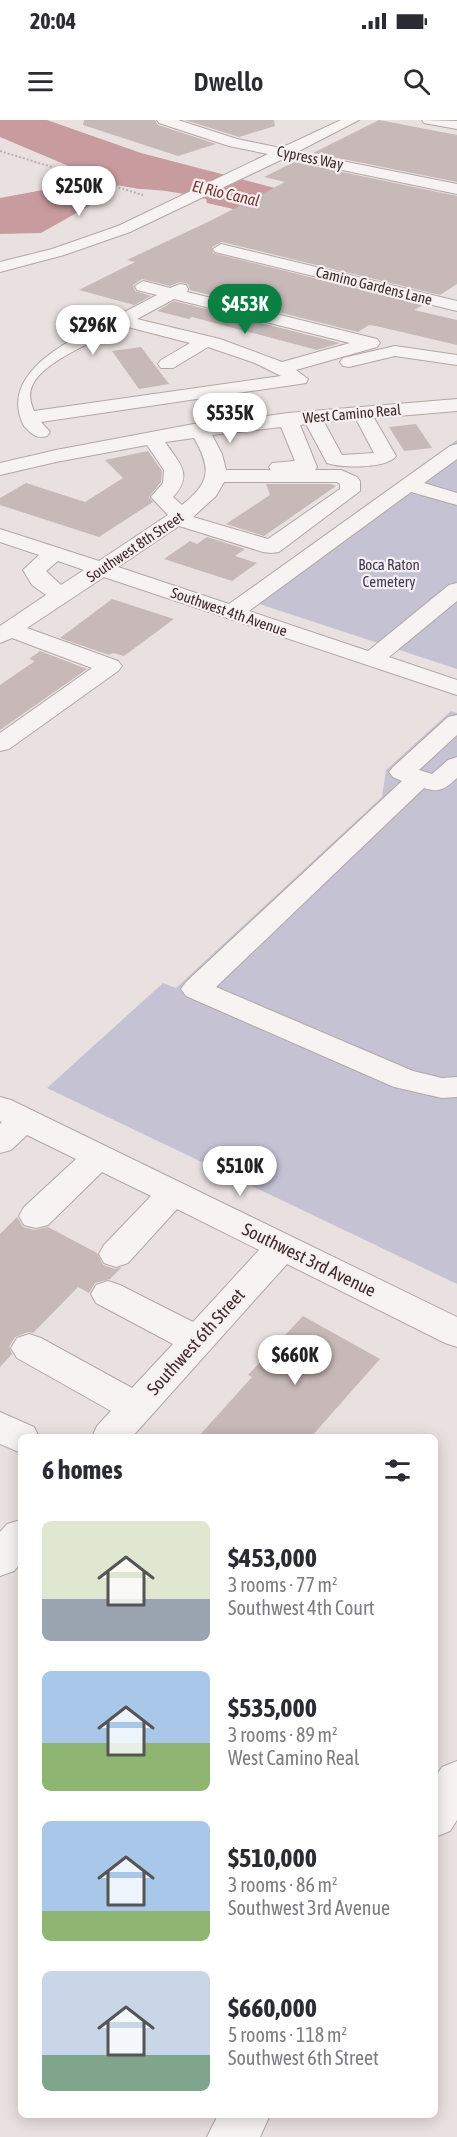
<!DOCTYPE html>
<html lang="en">
<head>
<meta charset="utf-8">
<style>
	:root { --surface:#fff; --page:#f7f7f7; --text:#2b2b33; --muted:#7c7c81; --accent:#0b8043 }
	body { margin:0; font-family:"Asap Condensed",sans-serif; background:var(--page); color:var(--text); height:100vh; display:flex; flex-direction:column; font-size:22px; white-space:nowrap }
	* { box-sizing:border-box; margin:0 }
	p { font-size:20px; color:var(--muted) }
	.icon { flex:none; width:33px; height:33px; fill:none; stroke:currentColor; stroke-width:2; stroke-linecap:round; stroke-linejoin:round }
	.map { position:relative; flex:1; overflow:hidden }
	.drawer { position:absolute; left:18px; top:1314px; width:420px; height:684px; display:flex; flex-direction:column; background:var(--surface); border-radius:9px; box-shadow:0 3px 15px #0003 }
	.drawer>* { flex:none }
	.price { position:absolute; translate:-50% -51px; padding:0 14px; border-radius:21px; background:#fff; color:#222; font-size:20px; line-height:39px; filter:drop-shadow(0 2px 3px #0008) }
	.price::after { content:''; position:absolute; left:50%; top:36px; width:18px; height:14px; margin-left:-9px; background:inherit; clip-path:polygon(0 0,100% 0,50% 100%) }
	.price.selected { background:var(--accent); color:#fff }
	ul { padding:0; list-style:none }
	li { display:flex; align-items:center; gap:18px; height:150px; padding:0 24px }
	li span { display:grid; place-items:center; flex:none; width:168px; height:120px; border-radius:9px; color:#555 }
	li>.icon { margin-inline-start:auto }
	span .icon { width:72px; height:72px; fill:#fffc; stroke-width:1 }
	li b { font-size:26px }
	h2 { display:flex; justify-content:space-between; align-items:center; height:72px; padding:0 24px; font-size:26px }
	.status { display:flex; justify-content:space-between; align-items:center; height:42px; padding:0 30px; background:var(--surface); direction:ltr }
	.status svg { height:16px; fill:currentColor }
	header { display:flex; justify-content:space-between; align-items:center; height:78px; padding:0 24px; background:var(--surface); font-size:27px; font-weight:600 }
	.map>svg:first-child { display:block }
	.green { fill:#c5c2d3 }
	.water { fill:#c89c9e }
	.building { fill:#c6b9b8 }
	.lines { fill:none; stroke-linecap:round; stroke-linejoin:round }
	.minor-casing { stroke:#b3a7a5; stroke-width:2 }
	.path { stroke:#b9afae; stroke-width:2; stroke-dasharray:2 2; stroke-linecap:butt }
	.minor { fill:#f7f3f3; fill-rule:evenodd }
	.labels { text-anchor:middle; stroke-width:4.5; stroke-linejoin:round; paint-order:stroke }
	.far-street-label { font-size:15px; fill:#402b29; stroke:#f6f0f0 }
	.far-park-label { font-size:15px; fill:#40375b; stroke:#f6f0f0 }
	.far-water-label { font-size:16px; font-style:italic; fill:#733534; stroke:#f6f0f0 }
	.street-label { font-size:18px; fill:#402b29; stroke:#f6f0f0 }
</style>
</head>
<body>
<div class="status"><b>20:04</b><svg viewBox="0 0 49 12"><path d="M0 12V9h3v3zM5 12V6h3v6zM10 12V3h3v9zM15 12V0h3v12zM26 1h20v11H26zM47 4h2v5h-2z"/></svg></div>
<header><svg class="icon" aria-label="menu" viewBox="0 0 24 24"><path d="M4 6h16M4 12h16M4 18h16"/></svg>Dwello<svg class="icon" aria-label="search" viewBox="0 0 24 24"><circle cx="10" cy="10" r="6"/><path d="M15 15l6 6"/></svg></header>
<div class="map">
<svg width="457" height="2017" viewBox="0 0 457 2017">
	<rect width="100%" height="100%" fill="#e9e1e0"/>
	<g class="green">
		<polygon points="457,320 457,549 238,477"/>
		<polygon points="451,591 457,593 457,1164 47,968 163,863 176,868 382,677 386,650"/>
	</g>
	<path class="water" d="M0,0H47L141,33L271,67L457,107V140L207,83L206,79C182,73 165,70 141,69C118,67 120,62 95,70L96,82L41,113L0,114V78L75,64L85,53L0,17Z"/>
	<g class="building">
		<polygon points="84,0 155,0 158,5 216,24 178,36 83,5"/>
		<polygon points="185,0 274,0 275,6 239,17"/>
		<polygon points="379,0 457,15 457,62 313,33"/>
		<polygon points="294,42 457,76 457,164 440,175 222,122 212,127 213,133 423,185 414,190 457,200 457,225 376,206 369,205 358,212 190,170 188,164 180,162 170,166 142,159 133,165 135,171 151,176 134,185 79,170 135,142 127,140 212,100 285,62 264,57"/>
		<polygon points="174,181 340,223 317,230 192,197 189,199 157,191"/>
		<polygon points="141,227 169,264 139,269 112,231"/>
		<polygon points="416,304 432,328 404,331 389,307"/>
		<polygon points="148,331 162,351 161,362 149,377 153,382 99,417 0,385 0,378 26,363 85,382 123,358 105,340"/>
		<polygon points="266,364 331,364 336,366 264,416 226,404 270,375"/>
		<polygon points="207,417 245,429 235,436 257,443 232,461 164,439 190,421 197,424"/>
		<polygon points="112,479 174,499 124,536 113,533 109,535 60,518"/>
		<polygon points="40,531 87,549 0,610 0,565 35,541 29,539"/>
		<polygon points="17,1097 23,1107 35,1110 48,1107 97,1133 103,1145 115,1149 122,1147 110,1159 95,1163 89,1173 78,1167 33,1213 28,1212 15,1217 9,1227 12,1234 0,1247 0,1114"/>
		<polygon points="303,1196 380,1239 311,1317 198,1317 252,1257 248,1255"/>
	</g>
	<g class="lines">
		<defs>
			<g id="minor">
				<polygon points="157,0 178,0 237,19 281,28 341,0 359,0 297,32 457,64 457,74 285,38 130,112 64,135 0,152 0,142 52,129 118,106 268,34 229,26 159,3"/>
				<polygon points="422,0 457,1 457,9 424,3"/>
				<polygon points="221,124 457,181 457,191 215,132 213,129"/>
				<path d="M143,161L170,168L180,164L186,165L188,169L187,172L377,219L380,223L377,227L296,250L308,259L306,263L41,302L50,312L47,316C35,319 32,314 24,306C0,260 55,228 88,211C111,199 134,187 157,175L137,170L135,166ZM174,179L350,223L282,242L220,219L137,199ZM124,206L190,223L161,240L158,244L161,248H173L208,227L255,243L281,256L34,291C30,282 28,273 33,264C45,240 100,219 124,206Z"/>
				<polygon points="395,226 457,235 457,245 395,236 349,247 343,246 340,242 343,238"/>
				<path d="M457,279V291L374,298L396,336C387,349 341,348 327,343L306,304L300,305L317,347L315,350H341L357,357L360,361V371L279,432L271,433L263,432L179,406L118,447L229,484L450,326L457,324V339L424,363L457,373V385L411,372L249,491L368,531L449,465L457,463V481L389,537L457,560V575L104,457L27,508L118,541L122,546L118,551L9,629L0,631V613L92,548L12,518L0,523V506L46,475L32,465L23,450L39,435L0,422V409L99,441L168,395L151,377L163,363L164,350L147,325L56,342L0,355V343L56,330L199,303L204,305L288,293ZM356,299L374,333L342,335L324,302ZM281,307L295,341L272,343L269,347L271,350H226L222,334L212,315ZM194,318C212,349 210,363 182,385L173,377C194,354 179,343 165,322ZM224,362H337L340,364V369L268,419L193,397L216,376ZM58,441L84,450L61,465L46,451Z"/>
				<path d="M457,595V615L419,650L432,654L448,640L457,637V658C445,669 440,673 424,668L216,867L413,951L442,958L457,957V977L442,978L394,967L186,876L181,869L186,862L402,661L393,657L389,652L393,647L448,597Z"/>
				<polygon points="0,977 11,980 457,1197 457,1227 445,1223 287,1144 132,1317 92,1317 97,1306 111,1291 17,1238 11,1228 17,1218 29,1214 41,1218 132,1268 173,1224 96,1183 91,1174 96,1165 108,1161 120,1165 193,1202 259,1130 177,1089 128,1143 116,1147 104,1143 99,1134 104,1125 151,1076 102,1052 48,1105 36,1108 24,1105 19,1096 24,1087 76,1039 27,1015 11,1030 0,1033 0,1004 2,1002 0,1001"/>
				<polygon points="0,1292 34,1307 39,1317 21,1317 21,1333 0,1324"/>
				<polygon points="21,1400 21,1443 14,1451 0,1456 0,1412 7,1404"/>
				<polygon points="457,1641 457,1700 450,1711 435,1717 435,1657 442,1647"/>
				<polygon points="218,1995 270,1995 260,2017 207,2017"/>
			</g>
		</defs>
		<use href="#minor" class="minor-casing"/>
		<polyline class="path" points="0,31 143,75"/>
		<use href="#minor" class="minor"/>
	</g>
	<g class="labels">
		<g class="far-street-label">
			<text transform="translate(310 38) rotate(12)" y="5">Cypress Way</text>
			<text transform="translate(374 166) rotate(14)" y="5">Camino Gardens Lane</text>
			<text transform="translate(352 294) rotate(-5)" y="5">West Camino Real</text>
			<text transform="translate(135 427) rotate(-34)" y="5">Southwest 8th Street</text>
			<text transform="translate(229 492) rotate(19)" y="5">Southwest 4th Avenue</text>
		</g>
		<g class="far-park-label">
			<text x="389" y="450">Boca Raton<tspan x="389" dy="17">Cemetery</tspan></text>
		</g>
		<g class="far-water-label">
			<text transform="translate(226 73) rotate(13)" y="6">El Rio Canal</text>
		</g>
		<g class="street-label">
			<text transform="translate(309 1140) rotate(26)" y="6">Southwest 3rd Avenue</text>
			<text transform="translate(196 1222) rotate(-48)" y="6">Southwest 6th Street</text>
		</g>
	</g>
</svg>
<b class="price" style="left:79px;top:97px">$250K</b>
<b class="price selected" style="left:245px;top:215px">$453K</b>
<b class="price" style="left:93px;top:236px">$296K</b>
<b class="price" style="left:230px;top:324px">$535K</b>
<b class="price" style="left:240px;top:1077px">$510K</b>
<b class="price" style="left:295px;top:1266px">$660K</b>
<section class="drawer">
<h2>6 homes<svg class="icon" aria-label="filters" viewBox="0 0 24 24"><path d="M4 7h16M4 17h16"/><circle cx="9" cy="7" r="2"/><circle cx="15" cy="17" r="2"/></svg></h2>
<ul>
<li><span style="background:linear-gradient(#dfe7d0 65%,#9aa5b1 0)"><svg class="icon" aria-label="home" viewBox="0 0 24 24"><path d="M3 11l9-7 9 7M6 9v11h12V9"/></svg></span><div><b>$453,000</b><p>3 rooms · 77 m²</p><p>Southwest 4th Court</p></div></li>
<li><span style="background:linear-gradient(#a9c7e8 60%,#8fb573 0)"><svg class="icon" aria-label="home" viewBox="0 0 24 24"><path d="M3 11l9-7 9 7M6 9v11h12V9"/></svg></span><div><b>$535,000</b><p>3 rooms · 89 m²</p><p>West Camino Real</p></div></li>
<li><span style="background:linear-gradient(#a9c7e8 75%,#8fb573 0)"><svg class="icon" aria-label="home" viewBox="0 0 24 24"><path d="M3 11l9-7 9 7M6 9v11h12V9"/></svg></span><div><b>$510,000</b><p>3 rooms · 86 m²</p><p>Southwest 3rd Avenue</p></div></li>
<li><span style="background:linear-gradient(#c9d6e8 70%,#7fa58c 0)"><svg class="icon" aria-label="home" viewBox="0 0 24 24"><path d="M3 11l9-7 9 7M6 9v11h12V9"/></svg></span><div><b>$660,000</b><p>5 rooms · 118 m²</p><p>Southwest 6th Street</p></div></li>
</ul>
</section>
</div>
</body>
</html>
